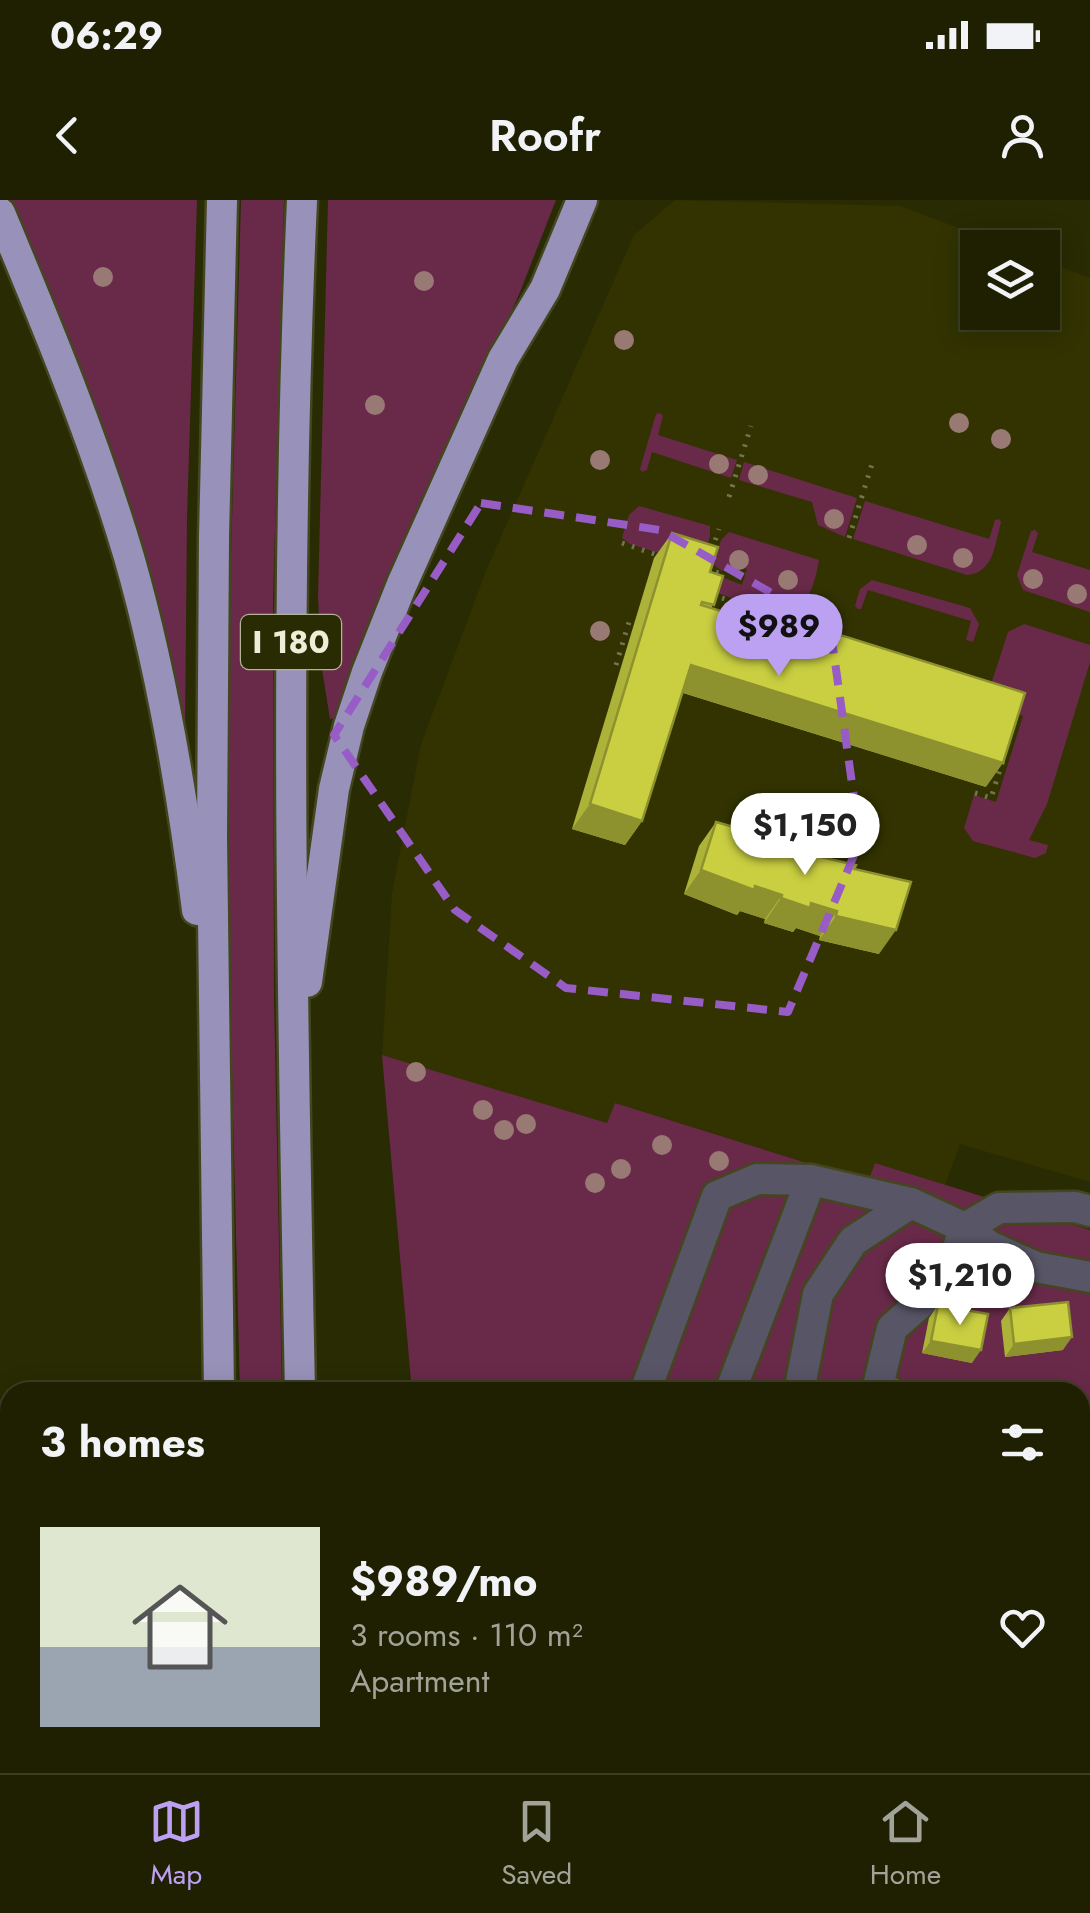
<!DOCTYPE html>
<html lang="en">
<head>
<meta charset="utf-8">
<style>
	:root { --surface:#1f2002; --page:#27280c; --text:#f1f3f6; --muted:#a1a399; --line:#3c3e24; --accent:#bca0f2 }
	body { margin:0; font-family:Jost,sans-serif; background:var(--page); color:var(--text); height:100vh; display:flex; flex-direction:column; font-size:38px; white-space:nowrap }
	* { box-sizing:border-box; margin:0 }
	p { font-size:32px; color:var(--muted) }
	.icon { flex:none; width:55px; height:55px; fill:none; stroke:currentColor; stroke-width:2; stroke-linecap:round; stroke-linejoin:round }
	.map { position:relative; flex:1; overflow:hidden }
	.panel { position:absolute; left:0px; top:1182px; width:1090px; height:392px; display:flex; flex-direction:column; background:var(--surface); border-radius:30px 30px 0 0; box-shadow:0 5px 25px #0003,0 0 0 2px var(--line) }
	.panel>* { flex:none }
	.buttons { position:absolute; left:960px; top:30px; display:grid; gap:20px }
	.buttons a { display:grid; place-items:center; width:100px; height:100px; border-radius:0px; background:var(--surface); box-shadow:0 5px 25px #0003,0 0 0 2px var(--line); font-size:50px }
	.price { position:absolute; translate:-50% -85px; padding:0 22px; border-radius:35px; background:#fff; color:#222; font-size:32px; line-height:65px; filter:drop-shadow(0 2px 5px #0008) }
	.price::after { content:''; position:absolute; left:50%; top:60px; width:30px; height:22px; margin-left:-15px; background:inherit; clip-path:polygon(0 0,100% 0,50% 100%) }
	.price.active { background:var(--accent); color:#111 }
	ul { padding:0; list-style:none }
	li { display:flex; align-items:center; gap:30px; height:250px; padding:0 40px }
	li span { display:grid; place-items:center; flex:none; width:280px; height:200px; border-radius:0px; color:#555 }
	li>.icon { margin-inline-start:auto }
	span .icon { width:120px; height:120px; fill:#fffc; stroke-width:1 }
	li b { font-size:42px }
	h2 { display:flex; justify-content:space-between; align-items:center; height:120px; padding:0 40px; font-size:42px }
	.status { display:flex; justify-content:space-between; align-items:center; height:70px; padding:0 50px; background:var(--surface); direction:ltr }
	.status svg { height:28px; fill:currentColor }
	header { display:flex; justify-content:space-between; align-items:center; height:130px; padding:0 40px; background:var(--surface); font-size:45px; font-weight:600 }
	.tab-bar { display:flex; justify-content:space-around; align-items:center; height:140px; border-top:2px solid var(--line); background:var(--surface); font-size:28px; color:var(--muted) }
	.tab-bar a { display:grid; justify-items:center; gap:5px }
	.tab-bar .active { color:var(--accent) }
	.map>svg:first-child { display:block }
	.built { fill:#323300 }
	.green { fill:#692a49 }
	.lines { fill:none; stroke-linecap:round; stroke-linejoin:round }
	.minor-casing { stroke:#444620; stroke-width:35 }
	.highway-casing { stroke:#444620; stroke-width:35 }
	.path { stroke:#727452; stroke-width:5; stroke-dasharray:2.5 8; stroke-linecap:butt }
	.minor { stroke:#585566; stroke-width:30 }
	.highway { stroke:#9892ba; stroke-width:30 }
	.tree { fill:#997974 }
	.wall { fill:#adb238 }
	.shaded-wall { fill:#8d912e }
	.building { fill:#c9cf41; stroke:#8d912e; stroke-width:2.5 }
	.marked { fill:none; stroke:#975cc5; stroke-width:8; stroke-dasharray:20 12; stroke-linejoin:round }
	.labels { text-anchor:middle; stroke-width:10; stroke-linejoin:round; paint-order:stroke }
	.shield { fill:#292b02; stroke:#b2b498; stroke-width:2.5 }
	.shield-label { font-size:32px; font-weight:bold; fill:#eceed8 }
</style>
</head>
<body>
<div class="status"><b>06:29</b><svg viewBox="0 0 49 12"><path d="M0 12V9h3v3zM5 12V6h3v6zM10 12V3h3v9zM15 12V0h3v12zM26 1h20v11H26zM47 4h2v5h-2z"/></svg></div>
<header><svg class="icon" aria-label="back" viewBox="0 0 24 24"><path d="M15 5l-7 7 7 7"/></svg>Roofr<svg class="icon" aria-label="person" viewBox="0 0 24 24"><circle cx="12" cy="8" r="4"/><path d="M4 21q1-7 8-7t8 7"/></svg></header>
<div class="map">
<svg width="1090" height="1573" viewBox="0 0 1090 1573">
	<rect width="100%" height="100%" fill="#292b02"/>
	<polygon class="built" points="675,0 900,6 1010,47 978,48 978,112 1042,112 1043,60 1090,78 1090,982 960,944 945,985 875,963 869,982 615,903 607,923 382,855 392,693 421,544 486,371 634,35"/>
	<g class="green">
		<polygon points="11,0 197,0 187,317 185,531 179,524 86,193"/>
		<polygon points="241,0 284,0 273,402 274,799 282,1192 240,1192 228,715 230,391"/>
		<polygon points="328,0 556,0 520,92 359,457 338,517 330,519 321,463 318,396"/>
		<polygon points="660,213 663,216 658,235 737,260 731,278 652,252 647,270 642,272 640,269 656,214"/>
		<polygon points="744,262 857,298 845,337 818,325 812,302 739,280"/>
		<path d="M865,301L989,339L995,320L999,319L1001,322C995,343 994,373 967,375L853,339Z"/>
		<polygon points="639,306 710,326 710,336 701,366 630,344 622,338 629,315"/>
		<polygon points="1035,330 1038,333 1032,352 1090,370 1090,412 1023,390 1017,375 1031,331"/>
		<path d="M729,332L819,360C806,442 763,407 706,389L722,377L742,385L747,369L729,364L722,371L714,365L721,340Z"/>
		<polygon points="872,380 970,408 979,424 973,442 966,440 971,421 868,390 861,409 858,409 855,406 860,389"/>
		<polygon points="1024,424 1090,445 1090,462 1047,604 1029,640 1048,645 1046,653 1035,658 973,641 964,628 974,595 996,602 1023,516 985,503 1008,432"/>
		<polygon points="382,855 607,923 615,903 868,982 875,963 1090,1030 1090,1573 503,1573 499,1565 1080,1565 1080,1192 412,1192"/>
	</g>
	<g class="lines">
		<defs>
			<g id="minor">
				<polyline points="645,1192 717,996 757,979 811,980 911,1003 965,1028 991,1047 1036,1067 1090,1077"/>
				<polyline points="730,1192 811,980"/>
				<polyline points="799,1192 818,1094 853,1041 911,1003"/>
				<polyline points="890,1192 878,1186 892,1128 946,1081 965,1028 999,1008 1075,1007 1090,1011"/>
				<polyline points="1080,1247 1090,1247"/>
				<polyline points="1080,1355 1090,1358"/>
				<polyline points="1080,1448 1090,1449"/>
				<polyline points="937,1565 939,1573"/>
				<polyline points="738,1573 776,1565"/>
			</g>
			<g id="highway">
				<path d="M0,13C47,126 94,239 129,357C162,472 182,591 197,710"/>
				<polyline points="307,782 334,589 349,526 367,472 402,384 503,159 545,89 582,0"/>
				<polyline points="219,1192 212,638 214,337 222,0"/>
				<path d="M300,1192C292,795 284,398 302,0"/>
				<polyline points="228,1565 228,1573"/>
				<polyline points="307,1565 308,1573"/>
				<polyline points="383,1565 386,1573"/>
				<polyline points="161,1573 164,1565"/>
			</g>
		</defs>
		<use href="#minor" class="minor-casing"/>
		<use href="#highway" class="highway-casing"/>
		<g class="path">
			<polyline points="729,297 751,226"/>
			<polyline points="849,338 872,264"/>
			<polyline points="622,343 660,356"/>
			<polyline points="712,350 719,329"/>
			<polyline points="706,369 725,375"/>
			<polyline points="712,395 786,418"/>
			<polyline points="821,413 837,417"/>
			<polyline points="616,465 629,422"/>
			<polyline points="975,593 991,598 1003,560"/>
		</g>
		<use href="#minor" class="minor"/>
		<use href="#highway" class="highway"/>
	</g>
	<g class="tree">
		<circle cx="103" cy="77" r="10"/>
		<circle cx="424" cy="81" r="10"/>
		<circle cx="624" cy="140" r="10"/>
		<circle cx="375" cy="205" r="10"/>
		<circle cx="959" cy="223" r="10"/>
		<circle cx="1001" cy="239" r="10"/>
		<circle cx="600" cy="260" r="10"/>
		<circle cx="719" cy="264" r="10"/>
		<circle cx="758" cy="275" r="10"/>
		<circle cx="834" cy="319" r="10"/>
		<circle cx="917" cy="345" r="10"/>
		<circle cx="963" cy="358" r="10"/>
		<circle cx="739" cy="360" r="10"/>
		<circle cx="1033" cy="379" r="10"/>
		<circle cx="788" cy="380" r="10"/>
		<circle cx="1077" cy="394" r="10"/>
		<circle cx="600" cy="431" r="10"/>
		<circle cx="416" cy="872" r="10"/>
		<circle cx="483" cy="910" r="10"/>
		<circle cx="526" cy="924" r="10"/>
		<circle cx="504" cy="930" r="10"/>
		<circle cx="662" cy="945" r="10"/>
		<circle cx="719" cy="961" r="10"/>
		<circle cx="621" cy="969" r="10"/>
		<circle cx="595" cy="983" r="10"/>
	</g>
	<g class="wall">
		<polygon points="672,333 710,372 712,408 747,419 754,408 986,587 683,493 642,621 625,645 572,629 654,358"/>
		<polygon points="716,622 743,635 768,643 771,639 799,652 854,669 879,754 819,740 820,736 796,728 793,732 764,723 765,719 740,711 737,715 684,694 699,646"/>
		<polygon points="938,1105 972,1163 922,1153 929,1118"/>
		<polygon points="1010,1108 1063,1150 1005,1157 1001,1121"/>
	</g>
	<g class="shaded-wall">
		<polygon points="691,465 1003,563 986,587 674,490"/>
		<polygon points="590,604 642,621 625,645 572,629"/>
		<polygon points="701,670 755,686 782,695 765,719 740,711 737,715 684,694"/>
		<polygon points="781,698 811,703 837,711 820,736 796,728 793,732 764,723"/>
		<polygon points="836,716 896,730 879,754 819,740"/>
		<polygon points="1072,1137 1063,1150 1005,1157 1014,1144"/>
		<polygon points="931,1141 981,1150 972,1163 922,1153"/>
	</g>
	<g class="building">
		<polygon points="672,333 718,347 710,372 723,376 714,405 702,402 701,405 750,420 754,408 1025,493 1003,563 691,465 642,621 590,604"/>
		<polygon points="716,622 744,630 743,635 769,643 771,639 800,648 799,652 856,665 854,669 911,682 896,730 836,716 837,711 811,703 810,708 781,698 782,695 755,686 754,690 701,670"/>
		<polygon points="1068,1102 1072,1137 1014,1144 1010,1108"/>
		<polygon points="938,1105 988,1114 981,1150 931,1141"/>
	</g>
	<path class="marked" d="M481,303L660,330L830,426L860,641L788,812L566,788L455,710L334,535Z"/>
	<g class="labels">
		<rect class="shield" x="241" y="415" width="100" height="54" rx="8"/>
		<g class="shield-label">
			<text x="291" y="453">I 180</text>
		</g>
	</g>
</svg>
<div class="buttons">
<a><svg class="icon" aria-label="layers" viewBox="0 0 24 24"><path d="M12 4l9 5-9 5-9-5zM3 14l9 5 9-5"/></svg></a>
</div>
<b class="price active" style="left:779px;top:479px">$989</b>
<b class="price" style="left:805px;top:678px">$1,150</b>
<b class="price" style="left:960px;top:1128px">$1,210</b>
<section class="panel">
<h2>3 homes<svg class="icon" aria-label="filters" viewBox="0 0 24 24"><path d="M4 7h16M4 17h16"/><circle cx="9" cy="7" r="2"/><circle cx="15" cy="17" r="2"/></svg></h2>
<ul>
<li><span style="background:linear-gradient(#dfe7d0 60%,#9aa5b1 0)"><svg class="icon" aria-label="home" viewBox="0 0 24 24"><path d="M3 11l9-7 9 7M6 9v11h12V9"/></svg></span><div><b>$989/mo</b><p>3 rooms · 110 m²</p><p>Apartment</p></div><svg class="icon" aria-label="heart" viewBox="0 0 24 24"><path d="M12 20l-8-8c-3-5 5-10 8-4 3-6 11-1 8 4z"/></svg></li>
</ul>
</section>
</div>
<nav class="tab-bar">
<a class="active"><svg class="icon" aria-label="map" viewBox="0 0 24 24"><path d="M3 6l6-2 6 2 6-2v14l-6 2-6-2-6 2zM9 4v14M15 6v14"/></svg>Map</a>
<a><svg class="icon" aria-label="saved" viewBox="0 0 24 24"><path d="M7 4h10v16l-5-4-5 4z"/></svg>Saved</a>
<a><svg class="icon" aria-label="home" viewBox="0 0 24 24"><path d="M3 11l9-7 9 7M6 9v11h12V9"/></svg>Home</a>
</nav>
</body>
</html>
